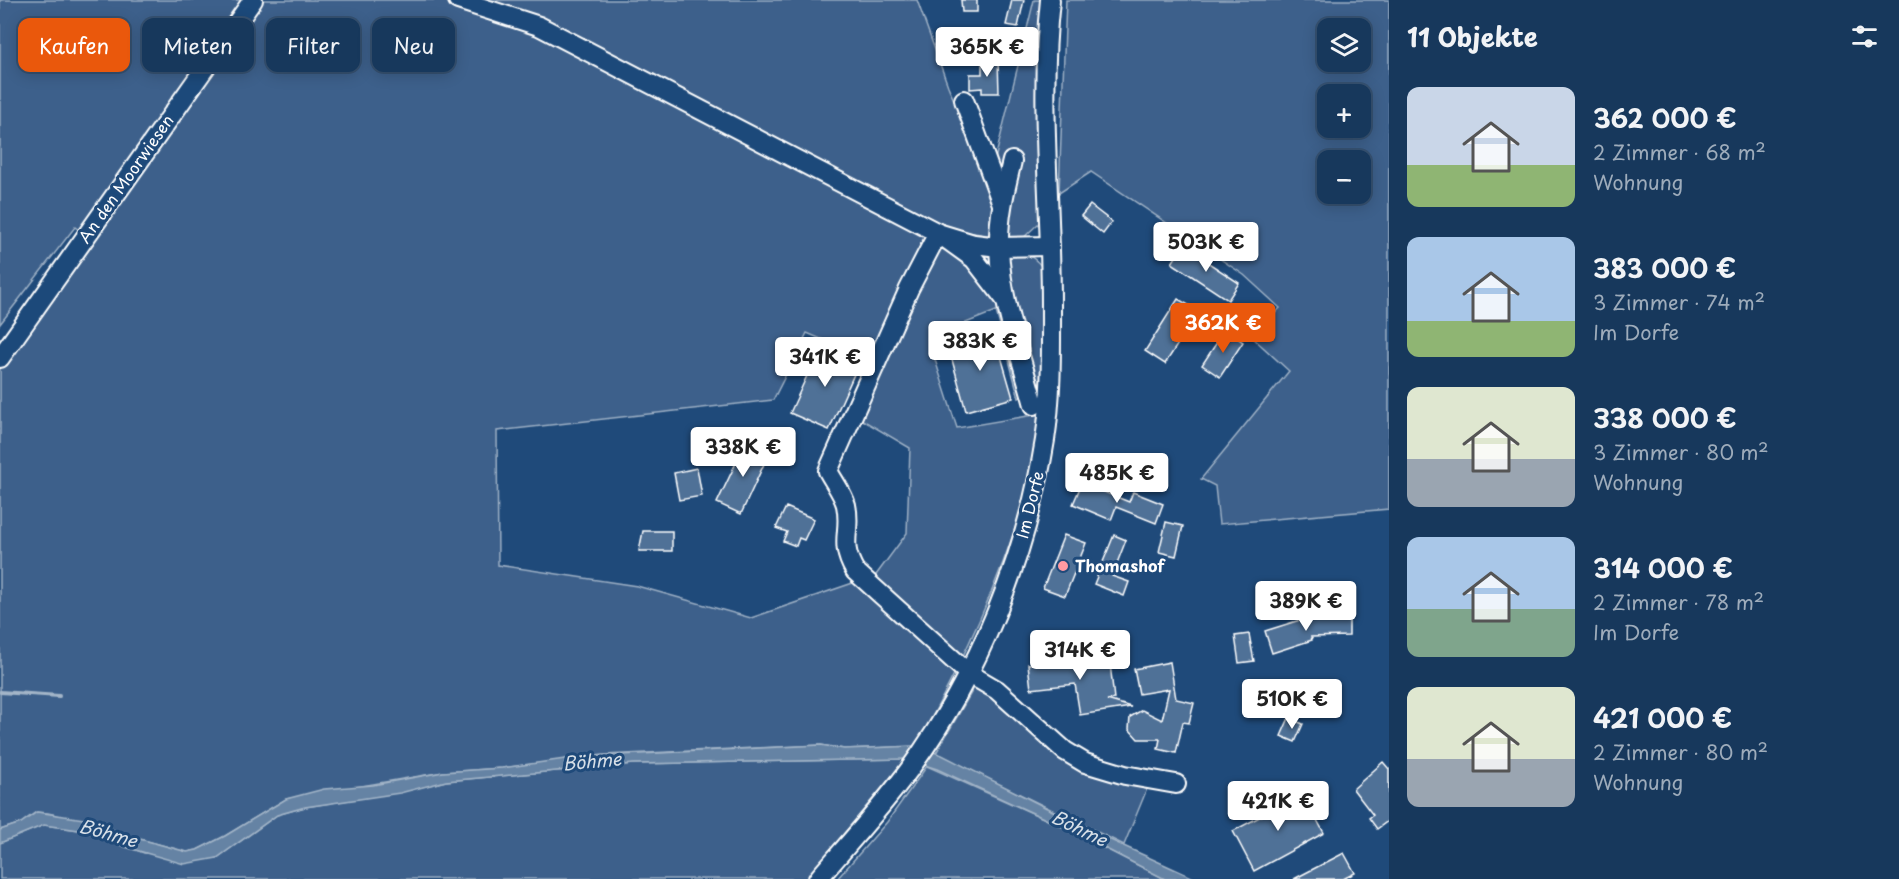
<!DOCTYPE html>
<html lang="de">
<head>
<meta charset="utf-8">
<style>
	:root { --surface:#17385c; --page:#203f62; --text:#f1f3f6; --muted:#9eacbb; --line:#365272; --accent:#ea580c }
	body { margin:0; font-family:"Playpen Sans",sans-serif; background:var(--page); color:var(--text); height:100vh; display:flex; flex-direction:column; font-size:22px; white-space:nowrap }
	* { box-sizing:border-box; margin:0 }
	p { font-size:20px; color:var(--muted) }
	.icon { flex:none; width:33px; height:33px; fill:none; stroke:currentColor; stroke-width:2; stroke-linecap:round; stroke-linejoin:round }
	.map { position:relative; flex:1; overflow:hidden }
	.drawer { display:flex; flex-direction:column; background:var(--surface); width:510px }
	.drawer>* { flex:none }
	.hud { position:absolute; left:18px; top:18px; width:570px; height:54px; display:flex; gap:12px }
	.buttons { position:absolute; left:1317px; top:18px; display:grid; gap:12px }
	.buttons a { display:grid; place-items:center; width:54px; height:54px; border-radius:12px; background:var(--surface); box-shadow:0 3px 15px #0003,0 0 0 2px var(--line); font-size:30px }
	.price { position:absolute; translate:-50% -51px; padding:0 14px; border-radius:6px; background:#fff; color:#222; font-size:20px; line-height:39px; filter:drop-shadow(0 2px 3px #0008) }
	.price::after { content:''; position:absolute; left:50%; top:36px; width:18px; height:14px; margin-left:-9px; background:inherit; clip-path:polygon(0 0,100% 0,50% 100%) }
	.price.current { background:var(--accent); color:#fff }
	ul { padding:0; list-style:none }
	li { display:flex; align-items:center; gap:18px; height:150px; padding:0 18px }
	li span { display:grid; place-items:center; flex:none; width:168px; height:120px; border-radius:12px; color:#555 }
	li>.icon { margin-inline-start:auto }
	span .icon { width:72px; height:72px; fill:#fffc; stroke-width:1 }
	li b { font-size:26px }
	h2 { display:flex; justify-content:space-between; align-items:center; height:72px; padding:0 18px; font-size:26px }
	.pill { padding:0 21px; border-radius:12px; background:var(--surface); box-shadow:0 3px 15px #0003,0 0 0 2px var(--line); font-size:21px; line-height:54px }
	.pill.current { background:var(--accent); color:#fff }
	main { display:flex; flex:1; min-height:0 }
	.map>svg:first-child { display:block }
	.green { fill:#3c618b; stroke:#9eb0c5; stroke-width:1.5; fill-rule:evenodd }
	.water { fill:#6583a4; stroke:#a3b5c8; stroke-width:1.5 }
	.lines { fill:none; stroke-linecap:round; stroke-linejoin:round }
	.stream { stroke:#a3b5c8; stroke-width:4 }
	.building { fill:#507197; stroke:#fff; stroke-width:1.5 }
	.minor-casing { stroke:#fff; stroke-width:22 }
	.minor { stroke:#1f4a7a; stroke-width:18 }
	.poi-dot { fill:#ff9aa2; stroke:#1f4a7a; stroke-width:2 }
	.labels { text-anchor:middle; stroke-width:6; stroke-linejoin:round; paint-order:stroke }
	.street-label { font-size:16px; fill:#fff; stroke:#1f4a7a }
	.poi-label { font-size:16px; font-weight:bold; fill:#fff; stroke:#1f4a7a; text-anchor:start }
	.water-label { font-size:18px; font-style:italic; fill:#d8e0e8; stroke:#1f4a7a }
</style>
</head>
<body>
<main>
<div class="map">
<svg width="1389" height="879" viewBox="0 0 1389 879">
	<rect width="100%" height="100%" fill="#1f4a7a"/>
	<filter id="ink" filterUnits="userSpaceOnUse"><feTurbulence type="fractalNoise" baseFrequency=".0167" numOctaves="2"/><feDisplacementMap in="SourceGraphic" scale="12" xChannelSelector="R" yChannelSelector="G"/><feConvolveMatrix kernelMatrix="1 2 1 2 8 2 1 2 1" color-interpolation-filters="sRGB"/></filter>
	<g filter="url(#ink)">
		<g class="green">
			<path d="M0,0H917L948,86L989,184L1034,0H1042L1039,223L1021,240L967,232L940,225L932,235L866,358L807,333L773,400L497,431L498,565L637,586L751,618L876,575L907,533L910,448L859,418L938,243C953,247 969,254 985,256C1011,259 1022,242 1042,267L1044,384L1019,398L996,311L928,338L957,428L1040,414C1035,443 1032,475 1023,504C997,589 960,668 916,746L844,749L821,745L603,755L502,768L443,772L286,799L225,836L197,850L187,852L129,836L84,819H74L48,813L36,812L21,823L0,830V367L90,239L75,227L0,324Z"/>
			<path d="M1066,0H1389V509L1219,524L1215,486L1201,479L1289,371L1252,337L1280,308L1244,275L1091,172L1059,193ZM1328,28H1360V62H1328ZM1328,94H1360V128H1328ZM1328,160H1360V194H1328Z"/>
			<polygon points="975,686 1009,708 1045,742 1149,784 1124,845 936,753"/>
			<polygon points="906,759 806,879 0,879 0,843 44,825 86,831 144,853 217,858 277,815 305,807 400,792 446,781 634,764"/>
			<polygon points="927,766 1061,826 1165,879 837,879 887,822"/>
		</g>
		<polygon class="water" points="821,745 844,749 916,746 942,755 1104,837 1196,879 1165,879 1061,826 937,769 906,759 634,764 446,781 400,793 305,807 277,815 217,858 184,864 125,847 86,831 44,825 0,843 0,830 21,823 37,812 84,819 129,836 187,852 197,850 225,836 286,799 324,789 373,785 443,772 502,768 579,757"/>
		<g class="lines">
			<polyline class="stream" points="0,692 59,696"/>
		</g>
		<g class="building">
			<polygon points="961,0 977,0 977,12 962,12"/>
			<polygon points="1012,0 1024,0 1018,27 1006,25"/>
			<polygon points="982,60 998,60 999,93 982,93 982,88 970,89 970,74 982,74"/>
			<polygon points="1090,205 1112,222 1103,234 1081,216"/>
			<polygon points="1183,246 1239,283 1228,300 1172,263"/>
			<polygon points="1178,299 1199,311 1165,364 1145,351"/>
			<polygon points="1225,330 1243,342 1220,377 1202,365"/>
			<polygon points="994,332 1013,398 966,411 948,345"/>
			<polygon points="821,345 859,363 829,430 790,413"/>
			<polygon points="746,442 769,453 741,514 717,503"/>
			<polygon points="697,468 702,496 679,500 674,473"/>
			<polygon points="1082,483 1129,502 1133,492 1163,504 1156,523 1116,507 1111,520 1073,504"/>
			<polygon points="786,507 814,519 804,540 799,538 796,546 783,541 787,532 776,528"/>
			<polygon points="1166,522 1183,526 1176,556 1159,552"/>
			<polygon points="643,531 672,531 672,551 639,551"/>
			<polygon points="1064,535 1086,543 1065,596 1043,588"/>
			<polygon points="1114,535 1126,540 1112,576 1129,582 1124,596 1094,584"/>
			<polygon points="1349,618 1349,636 1311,637 1312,640 1272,653 1265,631 1303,619"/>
			<polygon points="1249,634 1254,661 1239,663 1235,636"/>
			<polygon points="1109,654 1114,699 1107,700 1131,707 1080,715 1075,684 1031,689 1028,664"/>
			<polygon points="1170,662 1176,699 1194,703 1189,723 1183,722 1176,753 1158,749 1160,739 1138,739 1129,729 1130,717 1142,710 1162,720 1169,689 1139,694 1134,669"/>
			<polygon points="1289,718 1303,724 1295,742 1281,736"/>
			<polygon points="1383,762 1389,769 1389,820 1377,829 1369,818 1373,815 1353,789"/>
			<polygon points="1303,794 1324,833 1254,871 1233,831"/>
			<polygon points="1344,853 1355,873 1343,879 1294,879"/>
		</g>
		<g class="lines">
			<defs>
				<g id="minor">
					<polyline points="458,0 539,26 938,233 974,244 999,247 1050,246"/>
					<polyline points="964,100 1002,204"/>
					<path d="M1012,161C1005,190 998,218 999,248C1001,301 1020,353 1034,405"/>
					<path d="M1005,299L974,259L938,233L909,289L828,471C834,482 843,494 846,505C852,532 838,542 855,571L968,673L997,690L1065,751L1085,763L1125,775L1176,784"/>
					<polyline points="0,358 253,0"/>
					<path d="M818,879C849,843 881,808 909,770C979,674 1026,558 1045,440C1052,395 1051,348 1051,303C1051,203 1039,100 1050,0"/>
				</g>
			</defs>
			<use href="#minor" class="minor-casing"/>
			<use href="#minor" class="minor"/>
		</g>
	</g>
	<circle class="poi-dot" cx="1063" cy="566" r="6"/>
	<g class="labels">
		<g class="street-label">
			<text transform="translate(126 179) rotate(-55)" y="6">An den Moorwiesen</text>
			<text transform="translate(1030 505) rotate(-76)" y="6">Im Dorfe</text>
		</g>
		<g class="poi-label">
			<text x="1075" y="572">Thomashof</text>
		</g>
		<g class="water-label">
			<text transform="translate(592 762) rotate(-5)" y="6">Böhme</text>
			<text transform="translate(1079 829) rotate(26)" y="6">Böhme</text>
			<text transform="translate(108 834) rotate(16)" y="6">Böhme</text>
		</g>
	</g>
</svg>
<div class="buttons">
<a><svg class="icon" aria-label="layers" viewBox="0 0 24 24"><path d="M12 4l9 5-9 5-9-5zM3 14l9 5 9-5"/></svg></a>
<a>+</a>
<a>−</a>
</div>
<b class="price" style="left:987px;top:78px">365K €</b>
<b class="price" style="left:1206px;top:273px">503K €</b>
<b class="price current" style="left:1223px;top:354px">362K €</b>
<b class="price" style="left:980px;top:372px">383K €</b>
<b class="price" style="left:825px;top:388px">341K €</b>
<b class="price" style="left:743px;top:478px">338K €</b>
<b class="price" style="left:1117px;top:504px">485K €</b>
<b class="price" style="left:1306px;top:632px">389K €</b>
<b class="price" style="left:1080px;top:681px">314K €</b>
<b class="price" style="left:1292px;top:730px">510K €</b>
<b class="price" style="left:1278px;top:832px">421K €</b>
<div class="hud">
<a class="pill current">Kaufen</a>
<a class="pill">Mieten</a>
<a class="pill">Filter</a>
<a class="pill">Neu</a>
</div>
</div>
<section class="drawer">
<h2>11 Objekte<svg class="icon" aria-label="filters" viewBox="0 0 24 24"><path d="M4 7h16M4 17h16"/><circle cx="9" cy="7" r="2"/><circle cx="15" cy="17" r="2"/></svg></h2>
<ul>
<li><span style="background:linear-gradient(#c9d6e8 65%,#8fb573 0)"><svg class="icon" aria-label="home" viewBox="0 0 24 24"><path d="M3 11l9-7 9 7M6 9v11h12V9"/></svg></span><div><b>362 000 €</b><p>2 Zimmer · 68 m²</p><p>Wohnung</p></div></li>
<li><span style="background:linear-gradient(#a9c7e8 70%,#8fb573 0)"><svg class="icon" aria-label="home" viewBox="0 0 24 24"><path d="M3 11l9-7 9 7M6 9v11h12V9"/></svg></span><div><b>383 000 €</b><p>3 Zimmer · 74 m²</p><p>Im Dorfe</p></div></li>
<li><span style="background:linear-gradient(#dfe7d0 60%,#9aa5b1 0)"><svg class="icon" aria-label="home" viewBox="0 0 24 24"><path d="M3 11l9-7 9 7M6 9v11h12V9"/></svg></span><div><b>338 000 €</b><p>3 Zimmer · 80 m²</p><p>Wohnung</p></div></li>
<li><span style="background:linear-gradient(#a9c7e8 60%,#7fa58c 0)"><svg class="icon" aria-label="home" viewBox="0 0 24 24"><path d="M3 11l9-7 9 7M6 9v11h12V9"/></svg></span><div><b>314 000 €</b><p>2 Zimmer · 78 m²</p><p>Im Dorfe</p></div></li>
<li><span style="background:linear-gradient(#dfe7d0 60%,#9aa5b1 0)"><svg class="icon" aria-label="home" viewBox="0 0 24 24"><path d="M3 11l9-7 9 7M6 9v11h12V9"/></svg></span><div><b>421 000 €</b><p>2 Zimmer · 80 m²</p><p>Wohnung</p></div></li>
</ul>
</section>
</main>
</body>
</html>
